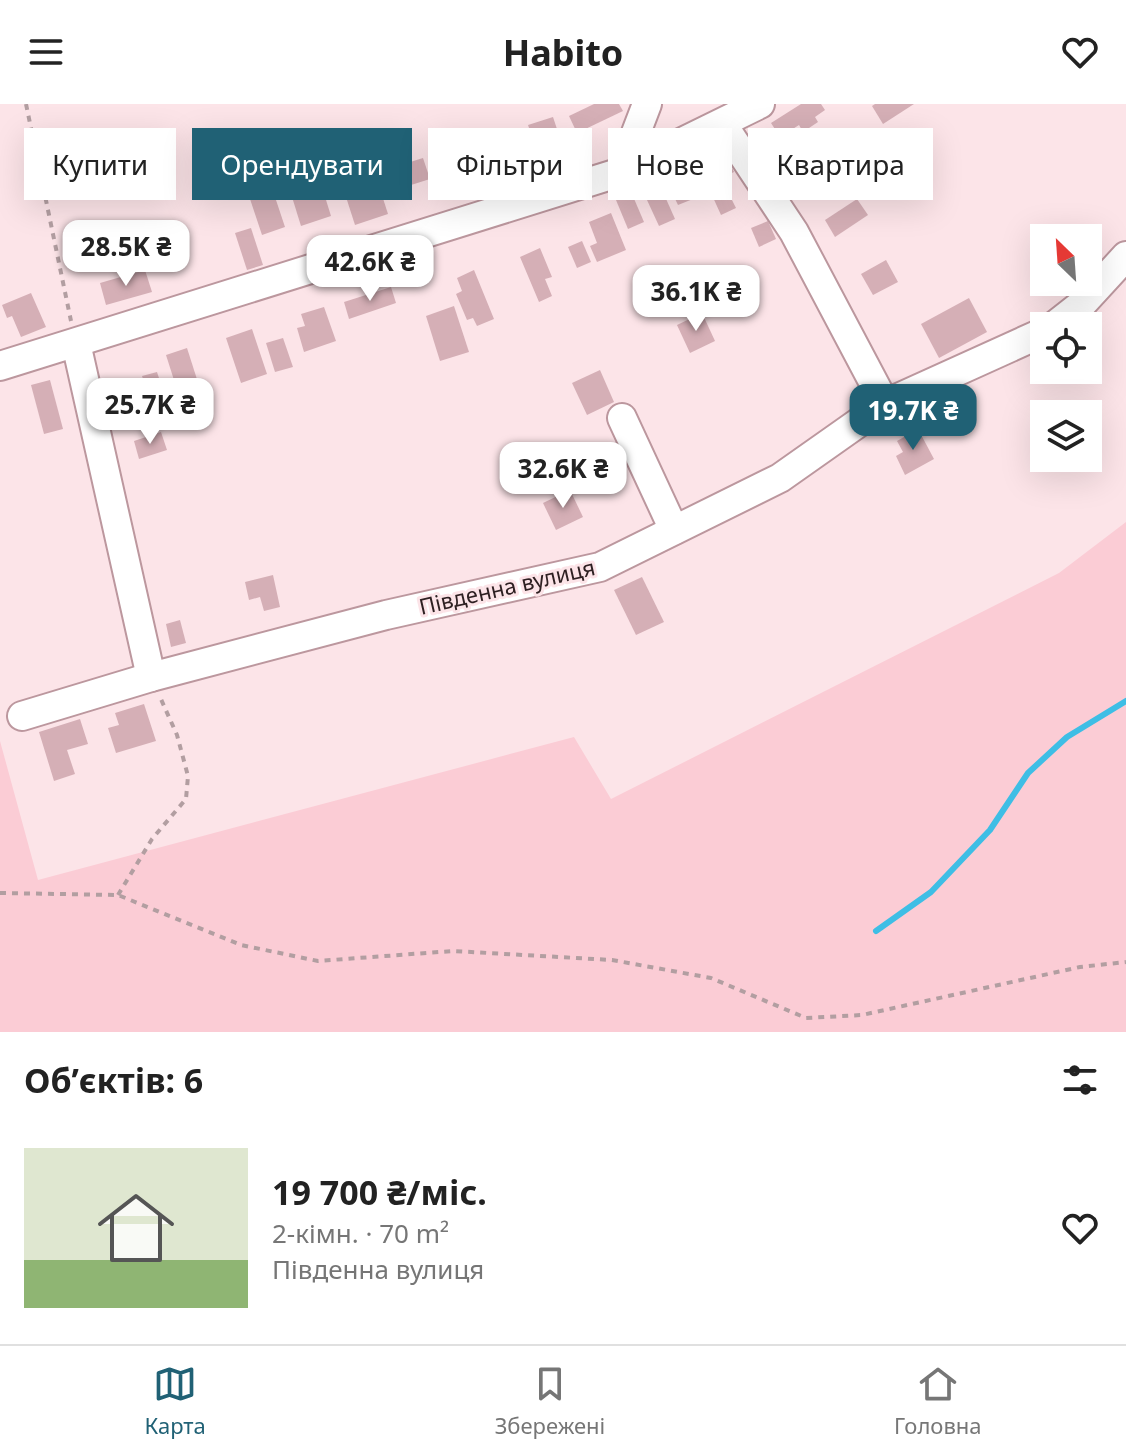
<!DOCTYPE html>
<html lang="uk">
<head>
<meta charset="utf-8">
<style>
	:root { --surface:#fff; --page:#f2f2f2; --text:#222; --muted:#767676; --line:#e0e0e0; --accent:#206175 }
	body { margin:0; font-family:"Noto Sans",sans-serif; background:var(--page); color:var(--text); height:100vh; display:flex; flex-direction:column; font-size:30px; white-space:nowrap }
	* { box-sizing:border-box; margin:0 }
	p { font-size:26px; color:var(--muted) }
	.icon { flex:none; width:44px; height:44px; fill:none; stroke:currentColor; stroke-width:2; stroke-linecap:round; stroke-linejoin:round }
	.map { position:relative; height:928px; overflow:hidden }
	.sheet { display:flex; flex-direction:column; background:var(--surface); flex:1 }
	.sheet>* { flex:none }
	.top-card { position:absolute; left:24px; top:24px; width:1078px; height:72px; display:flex; gap:16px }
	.needle { width:52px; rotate:335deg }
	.controls { position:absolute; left:1030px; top:120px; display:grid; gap:16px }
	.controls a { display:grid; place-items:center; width:72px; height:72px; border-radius:0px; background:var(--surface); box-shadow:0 8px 32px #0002; font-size:40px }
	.price { position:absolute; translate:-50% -68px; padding:0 18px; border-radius:16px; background:#fff; color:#222; font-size:26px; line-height:52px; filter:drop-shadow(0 2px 4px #0008) }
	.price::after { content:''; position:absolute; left:50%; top:48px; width:24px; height:18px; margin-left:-12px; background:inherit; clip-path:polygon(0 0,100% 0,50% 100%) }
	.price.current { background:var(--accent); color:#fff }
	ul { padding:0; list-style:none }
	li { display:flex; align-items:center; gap:24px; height:200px; padding:0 24px }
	li span { display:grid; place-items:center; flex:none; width:224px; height:160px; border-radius:0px; color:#555 }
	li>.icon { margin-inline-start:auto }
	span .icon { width:96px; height:96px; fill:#fffc; stroke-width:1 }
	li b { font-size:34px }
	h2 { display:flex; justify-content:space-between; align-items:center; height:96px; padding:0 24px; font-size:34px }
	.tag { padding:0 28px; border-radius:0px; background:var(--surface); box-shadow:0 8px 32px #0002; font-size:28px; line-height:72px }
	.tag.current { background:var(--accent); color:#fff }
	header { display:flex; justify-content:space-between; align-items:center; height:104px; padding:0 24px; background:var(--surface); font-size:36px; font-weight:700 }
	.dock { display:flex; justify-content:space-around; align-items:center; height:112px; border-top:2px solid var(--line); background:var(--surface); font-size:22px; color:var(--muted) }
	.dock a { display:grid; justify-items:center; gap:4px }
	.dock .current { color:var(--accent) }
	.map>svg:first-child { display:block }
	.green { fill:#fbccd5 }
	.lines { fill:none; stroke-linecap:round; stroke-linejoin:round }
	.stream { stroke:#3ebee5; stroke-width:6 }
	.building { fill:#d5afb6 }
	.minor-casing { stroke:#bc979e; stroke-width:32 }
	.path { stroke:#b29ea1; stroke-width:4; stroke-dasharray:6 6; stroke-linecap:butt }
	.minor { stroke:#fff; stroke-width:28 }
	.labels { text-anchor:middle; stroke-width:6; stroke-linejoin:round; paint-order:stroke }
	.street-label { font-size:22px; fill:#2e2022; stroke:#fce4e8 }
</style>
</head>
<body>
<header><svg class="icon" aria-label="menu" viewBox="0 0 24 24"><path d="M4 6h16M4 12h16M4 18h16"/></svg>Habito<svg class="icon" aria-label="heart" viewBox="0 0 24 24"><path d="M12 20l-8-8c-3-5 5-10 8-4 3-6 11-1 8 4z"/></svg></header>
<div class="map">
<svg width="1126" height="928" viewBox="0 0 1126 928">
	<rect width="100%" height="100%" fill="#fce4e8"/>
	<polygon class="green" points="1126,418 1126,928 0,928 0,637 38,776 574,633 611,695 1059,469"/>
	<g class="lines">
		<polyline class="stream" points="876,827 931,788 990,726 1028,669 1067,633 1126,597"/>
	</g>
	<g class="building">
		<polygon points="594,0 619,0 623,7 577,29 569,12"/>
		<polygon points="801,0 821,0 825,6 815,13 818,18 803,28 799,21 780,33 771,19"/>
		<polygon points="875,0 914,0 883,20 872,2"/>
		<polygon points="553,13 566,52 542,60 528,21"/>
		<polygon points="510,27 521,57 506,62 496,32"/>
		<polygon points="476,29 482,44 488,42 500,76 476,84 459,35"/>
		<polygon points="121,43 126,69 75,79 70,52"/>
		<polygon points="287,47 296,74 275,80 267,54"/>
		<polygon points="726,51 734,68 721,74 736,104 721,111 711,89 702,93 690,68"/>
		<polygon points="423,54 430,75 411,81 404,60"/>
		<polygon points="681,69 693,95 678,101 666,76"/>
		<polygon points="379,82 388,110 355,121 346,93"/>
		<polygon points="322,83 331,112 301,122 292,93"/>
		<polygon points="273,87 285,123 262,131 250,95"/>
		<polygon points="663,88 675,115 659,122 647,96"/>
		<polygon points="632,90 644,118 628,125 616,96"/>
		<polygon points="857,95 868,111 835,133 825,116"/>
		<polygon points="611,109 626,146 597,158 590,142 597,139 589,118"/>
		<polygon points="768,117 776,135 759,143 751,124"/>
		<polygon points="251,124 263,161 247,166 235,129"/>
		<polygon points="122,132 127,151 99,159 94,140"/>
		<polygon points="582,137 591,158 577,164 568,143"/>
		<polygon points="540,144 552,173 545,175 552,192 539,198 520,153"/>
		<polygon points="886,156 898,178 873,191 861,170"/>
		<polygon points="145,166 152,188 106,201 100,179"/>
		<polygon points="474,166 494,215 477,222 473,214 467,216 456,190 462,187 457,174"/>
		<polygon points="391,183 396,199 349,215 344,198"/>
		<polygon points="31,189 46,223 21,233 12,212 7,214 2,201"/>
		<polygon points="969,194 987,228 939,254 921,220"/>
		<polygon points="454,202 469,248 440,257 426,212"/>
		<polygon points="324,203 336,237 304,248 297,224 305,222 301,210"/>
		<polygon points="702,209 715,237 690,249 677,221"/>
		<polygon points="252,225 267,270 241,279 226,234"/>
		<polygon points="283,234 293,263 275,268 266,239"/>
		<polygon points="187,244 202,291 181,298 166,251"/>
		<polygon points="600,266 614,298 587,311 572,279"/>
		<polygon points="157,268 166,296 152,301 142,272"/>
		<polygon points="50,276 63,325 44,330 31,281"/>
		<polygon points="918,325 934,355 905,371 896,352 903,348 897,337"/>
		<polygon points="161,328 167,346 139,355 134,337"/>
		<polygon points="570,386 583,413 556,426 543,399"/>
		<polygon points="273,471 280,503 264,507 260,493 249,496 245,478"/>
		<polygon points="642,473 664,518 636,531 614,486"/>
		<polygon points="180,516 186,539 171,543 166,520"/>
		<polygon points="144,600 156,637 116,649 108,624 119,621 115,609"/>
		<polygon points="80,615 88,640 67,646 75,670 54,677 39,628"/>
	</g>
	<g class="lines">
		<defs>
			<g id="minor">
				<polyline points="723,21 794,128 885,300"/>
				<polyline points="621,68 647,0"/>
				<polyline points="1054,222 1082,200 1126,152"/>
				<polyline points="76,239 151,573"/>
				<polyline points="0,262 621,68 760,0"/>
				<polyline points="622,314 674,426"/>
				<polyline points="22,612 151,573 386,511 600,463 780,374 885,300 1044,228"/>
			</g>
		</defs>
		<use href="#minor" class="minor-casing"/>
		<g class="path">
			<polyline points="26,0 71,217"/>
			<polyline points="0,789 118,791 241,841 318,857 453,847 612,856 711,874 806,914 862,911 1080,863 1126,858"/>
			<polyline points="118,791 152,735 186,695 188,672 177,631 160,593"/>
		</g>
		<use href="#minor" class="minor"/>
	</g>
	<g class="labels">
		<g class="street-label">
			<text transform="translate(507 483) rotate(-13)" y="8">Південна вулиця</text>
		</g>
	</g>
</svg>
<div class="controls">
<a><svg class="needle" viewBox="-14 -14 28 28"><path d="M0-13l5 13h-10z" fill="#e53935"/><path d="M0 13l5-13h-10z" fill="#767676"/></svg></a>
<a><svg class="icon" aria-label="locate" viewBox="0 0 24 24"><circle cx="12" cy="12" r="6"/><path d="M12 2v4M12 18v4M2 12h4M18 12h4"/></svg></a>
<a><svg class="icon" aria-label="layers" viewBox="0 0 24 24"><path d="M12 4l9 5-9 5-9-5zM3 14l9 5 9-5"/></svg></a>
</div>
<b class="price" style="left:126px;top:184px">28.5K ₴</b>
<b class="price" style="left:370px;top:199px">42.6K ₴</b>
<b class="price" style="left:696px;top:229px">36.1K ₴</b>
<b class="price" style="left:150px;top:342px">25.7K ₴</b>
<b class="price current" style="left:913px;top:348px">19.7K ₴</b>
<b class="price" style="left:563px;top:406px">32.6K ₴</b>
<div class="top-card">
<a class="tag">Купити</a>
<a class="tag current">Орендувати</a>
<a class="tag">Фільтри</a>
<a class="tag">Нове</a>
<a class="tag">Квартира</a>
</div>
</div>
<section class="sheet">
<h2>Об’єктів: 6<svg class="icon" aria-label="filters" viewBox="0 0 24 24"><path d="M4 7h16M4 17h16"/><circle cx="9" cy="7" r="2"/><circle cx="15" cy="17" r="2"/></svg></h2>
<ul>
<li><span style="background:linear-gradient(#dfe7d0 70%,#8fb573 0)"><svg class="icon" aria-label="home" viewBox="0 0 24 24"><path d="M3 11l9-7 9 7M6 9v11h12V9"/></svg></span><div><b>19 700 ₴/міс.</b><p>2-кімн. · 70 m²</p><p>Південна вулиця</p></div><svg class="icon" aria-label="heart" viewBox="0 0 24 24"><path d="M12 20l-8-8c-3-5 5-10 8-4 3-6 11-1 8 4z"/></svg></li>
</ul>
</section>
<nav class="dock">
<a class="current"><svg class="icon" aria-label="map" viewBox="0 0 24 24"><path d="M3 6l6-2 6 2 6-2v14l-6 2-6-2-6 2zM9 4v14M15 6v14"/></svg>Карта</a>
<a><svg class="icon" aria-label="saved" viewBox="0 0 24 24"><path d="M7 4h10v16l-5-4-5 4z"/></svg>Збережені</a>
<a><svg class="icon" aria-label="home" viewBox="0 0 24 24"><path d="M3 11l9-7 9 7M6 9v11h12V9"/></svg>Головна</a>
</nav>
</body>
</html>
